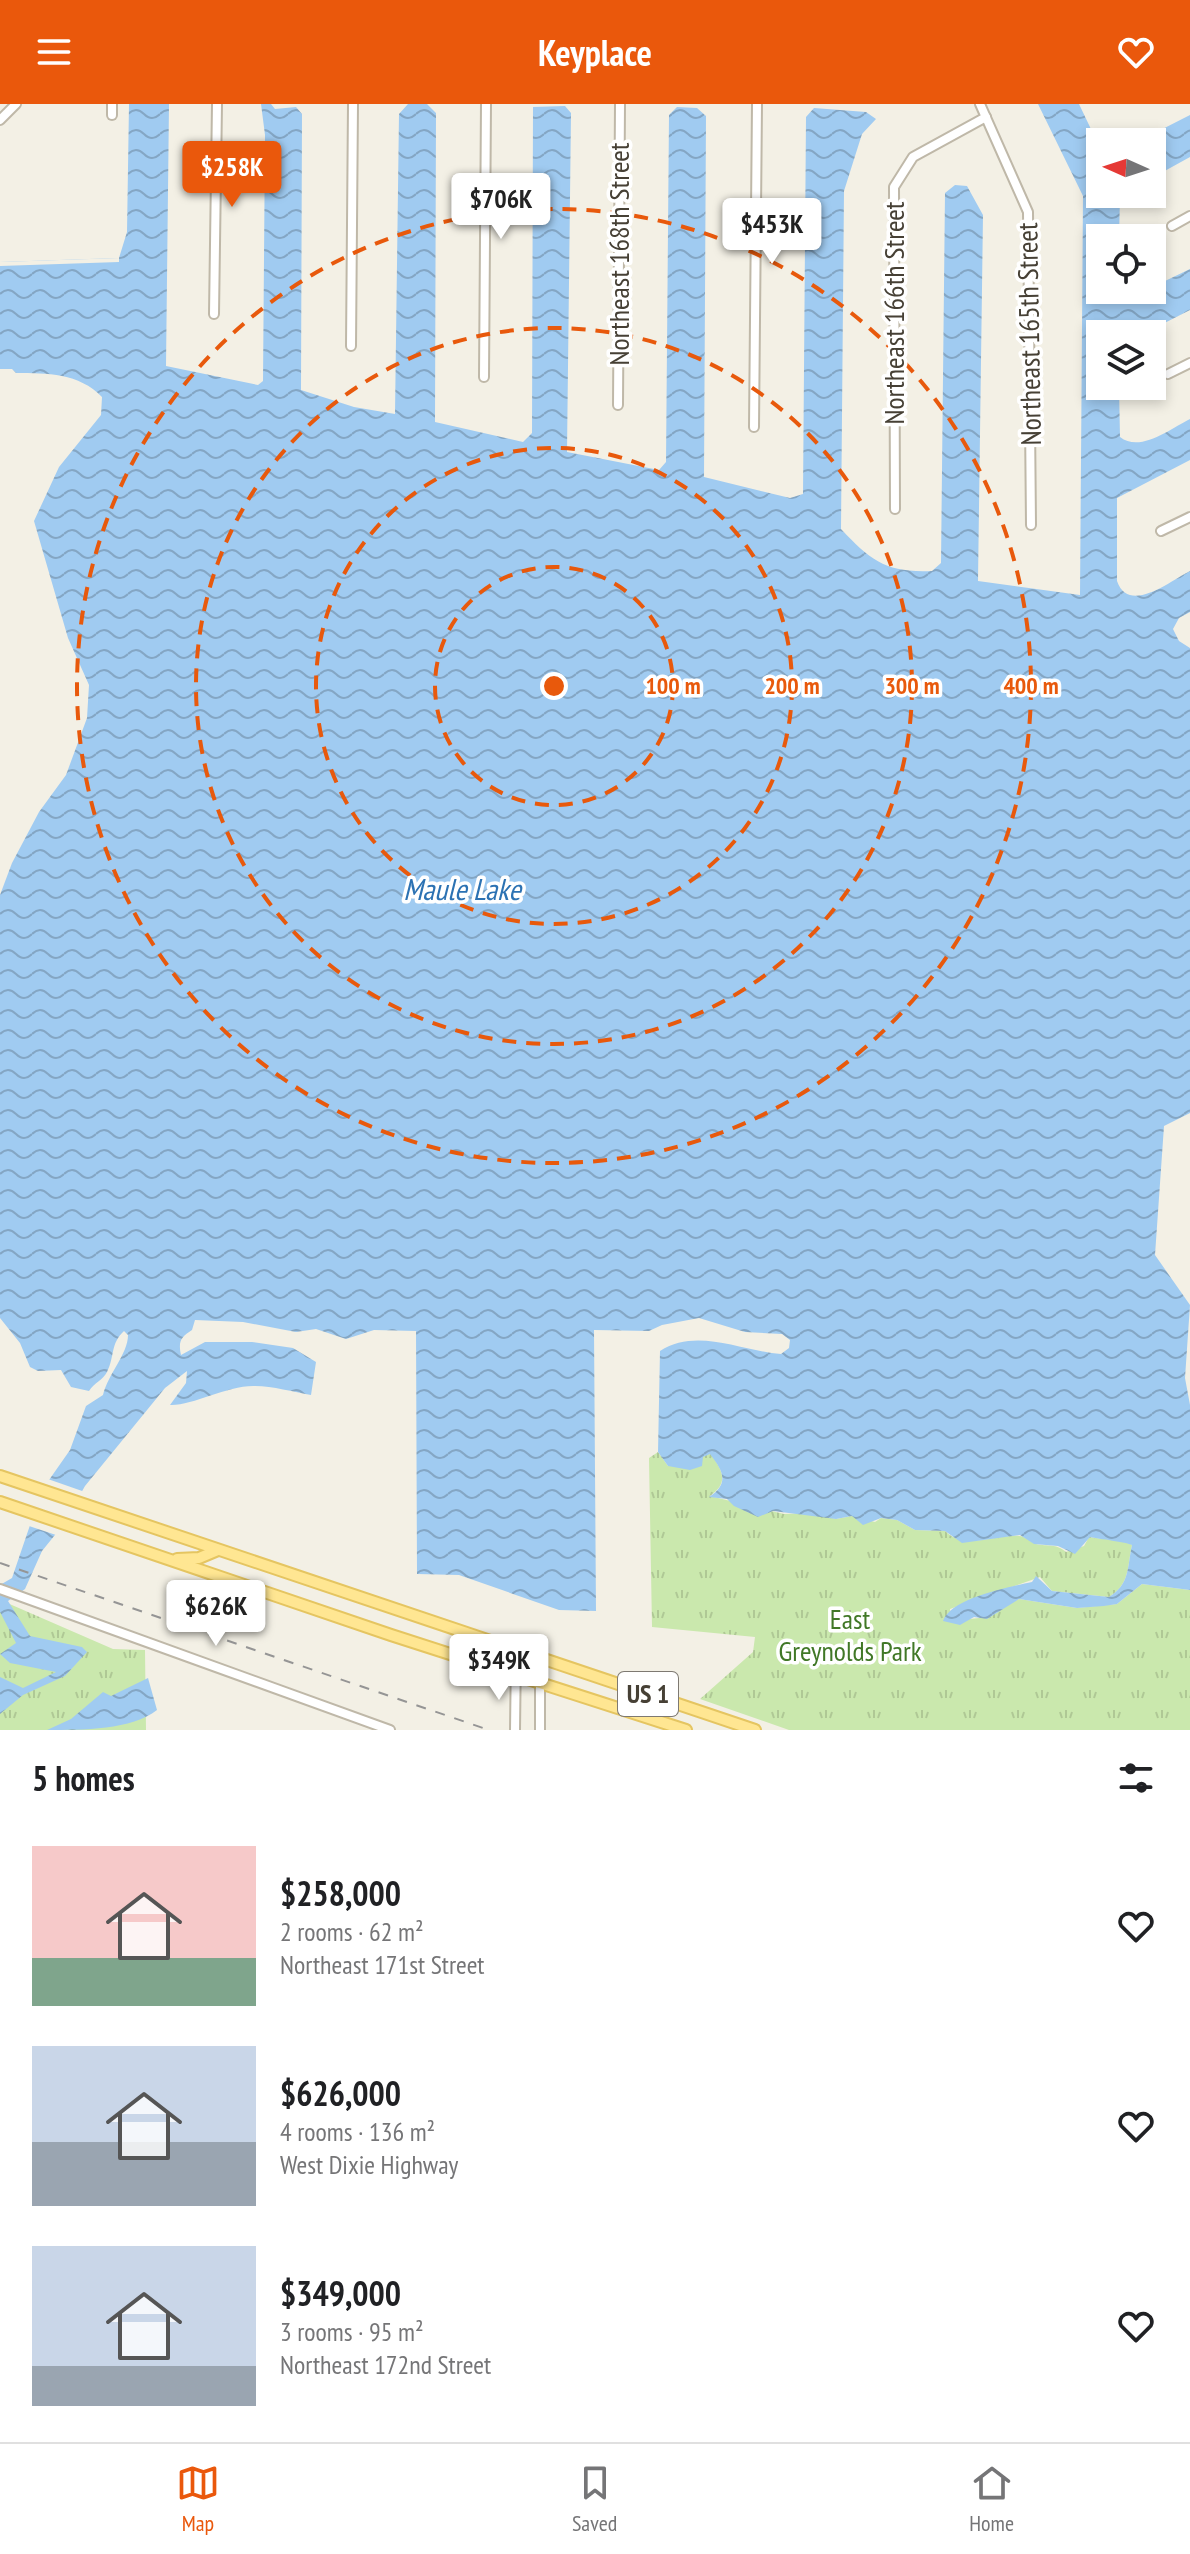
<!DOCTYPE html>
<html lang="en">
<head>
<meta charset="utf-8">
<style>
	:root { --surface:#fff; --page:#f2f2f2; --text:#202124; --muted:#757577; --line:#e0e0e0; --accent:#ea580c }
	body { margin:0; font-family:"PT Sans Narrow",sans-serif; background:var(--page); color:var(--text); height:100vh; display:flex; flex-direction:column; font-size:30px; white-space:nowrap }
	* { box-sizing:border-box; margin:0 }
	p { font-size:26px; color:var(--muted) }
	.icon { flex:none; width:44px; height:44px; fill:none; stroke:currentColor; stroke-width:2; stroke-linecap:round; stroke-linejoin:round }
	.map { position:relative; height:1626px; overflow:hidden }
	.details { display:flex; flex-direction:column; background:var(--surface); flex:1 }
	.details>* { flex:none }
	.needle { width:52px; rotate:273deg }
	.buttons { position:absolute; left:1086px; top:24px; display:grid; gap:16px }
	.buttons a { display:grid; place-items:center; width:80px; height:80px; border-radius:0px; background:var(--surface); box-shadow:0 4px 12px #0003; font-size:40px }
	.price { position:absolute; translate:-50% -68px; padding:0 18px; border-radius:8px; background:#fff; color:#222; font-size:26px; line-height:52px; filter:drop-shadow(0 2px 4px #0008) }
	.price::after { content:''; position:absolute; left:50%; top:48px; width:24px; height:18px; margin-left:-12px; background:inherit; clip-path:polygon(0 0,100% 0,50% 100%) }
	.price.selected { background:var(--accent); color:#fff }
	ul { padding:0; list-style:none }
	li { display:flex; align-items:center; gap:24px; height:200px; padding:0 32px }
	li span { display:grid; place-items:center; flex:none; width:224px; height:160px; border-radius:0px; color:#555 }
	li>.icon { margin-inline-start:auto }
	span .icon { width:96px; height:96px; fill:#fffc; stroke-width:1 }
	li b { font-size:34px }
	h2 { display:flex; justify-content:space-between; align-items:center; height:96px; padding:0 32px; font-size:34px }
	header { display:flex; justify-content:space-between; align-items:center; height:104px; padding:0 32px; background:var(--accent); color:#fff; font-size:36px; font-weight:700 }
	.tab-bar { display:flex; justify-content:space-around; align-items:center; height:112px; border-top:2px solid var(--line); background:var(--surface); font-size:22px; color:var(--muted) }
	.tab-bar a { display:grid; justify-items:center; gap:4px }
	.tab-bar .selected { color:var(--accent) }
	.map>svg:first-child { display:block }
	.park { fill:url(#park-tufts) }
	.water { fill:url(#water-waves) }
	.pier { fill:#f3f0e5 }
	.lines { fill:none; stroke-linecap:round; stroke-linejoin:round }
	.minor-casing { stroke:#bfb8a8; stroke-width:12 }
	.major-casing { stroke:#e5c561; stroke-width:14 }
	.minor { stroke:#fff; stroke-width:8 }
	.major { stroke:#ffe692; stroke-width:10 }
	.rail { stroke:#959595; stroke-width:2; stroke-dasharray:10 10; stroke-linecap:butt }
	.ring { fill:none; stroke:#e8590c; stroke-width:4; stroke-dasharray:14 10 }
	.labels { text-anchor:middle; stroke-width:7; stroke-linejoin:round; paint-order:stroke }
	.shield { fill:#fff; stroke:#7e7972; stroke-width:2 }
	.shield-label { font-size:26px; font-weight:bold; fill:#464035 }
	.street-label { font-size:28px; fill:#464035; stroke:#fff }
	.park-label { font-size:28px; fill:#417827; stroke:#fff }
	.water-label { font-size:30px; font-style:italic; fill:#2c72b3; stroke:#fff }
	.centre { fill:#e8590c; stroke:#fff; stroke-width:4 }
	.ring-label { font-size:24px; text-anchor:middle; font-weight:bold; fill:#e8590c; stroke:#fff; stroke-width:7; stroke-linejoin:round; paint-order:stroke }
</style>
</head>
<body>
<header><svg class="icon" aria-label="menu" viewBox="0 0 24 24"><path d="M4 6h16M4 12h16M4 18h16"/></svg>Keyplace<svg class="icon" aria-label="heart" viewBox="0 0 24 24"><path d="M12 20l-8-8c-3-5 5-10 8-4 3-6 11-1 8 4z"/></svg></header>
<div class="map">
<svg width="1190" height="1626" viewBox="0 0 1190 1626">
	<defs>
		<pattern id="park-tufts" width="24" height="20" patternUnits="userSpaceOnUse" patternTransform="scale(2)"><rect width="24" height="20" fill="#cae8ad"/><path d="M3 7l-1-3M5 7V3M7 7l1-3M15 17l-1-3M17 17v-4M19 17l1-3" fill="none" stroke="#afc895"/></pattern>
		<pattern id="water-waves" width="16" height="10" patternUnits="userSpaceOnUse" patternTransform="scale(2)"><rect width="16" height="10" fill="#a0cbf1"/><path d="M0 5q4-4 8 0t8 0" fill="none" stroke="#84a6c4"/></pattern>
	</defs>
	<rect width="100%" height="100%" fill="#f3f0e5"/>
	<g class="park">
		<path d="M658,1348L668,1362L710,1349C722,1366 730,1378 710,1392L784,1410L812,1409L836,1415L852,1412L875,1418L881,1414L897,1416L915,1426L945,1427C965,1447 995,1430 1019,1432C1025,1432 1030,1438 1036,1440C1048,1443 1056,1439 1066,1448L1084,1442L1089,1433C1100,1435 1124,1436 1132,1441C1127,1464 1130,1480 1109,1493L1052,1487L1040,1473L950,1505L951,1517L979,1514L1019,1495L1077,1504L1117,1500L1142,1480L1190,1486V1626H789L700,1595L753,1548L755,1533L652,1523L649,1354Z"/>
		<polygon points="5,1498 113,1545 145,1546 146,1626 0,1626 0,1499"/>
	</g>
	<g class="water">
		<path d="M129,0H169L166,262L258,281L263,277L265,31L261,0H271L275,5L296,3L302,10L301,286L354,303L395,310L399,10L408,0H427L436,9L435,318L523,338L532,329L533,3L565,2L571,9L567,348L659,366L666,358L669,11L677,3L697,4L706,12L704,373L790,394L803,390L806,13L814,4L866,8L876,15L862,30L844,87L841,425C871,457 887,469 932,467L941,459L945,89L955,81L967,82L983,111L978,477L1080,491L1083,92L1038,0H1079L1100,44V90H1123L1120,92L1119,134H1100V186L1140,189L1190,165V206L1143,230H1100V282H1119L1120,333C1140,349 1170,325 1190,315V356L1117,394V477C1129,511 1170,477 1190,467V508L1179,514L1173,525L1179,537L1190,544V1009L1164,1022L1155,1151L1190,1201L1185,1274L1190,1301V1486L1142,1480L1117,1500L1104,1502L1077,1504L1019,1495L987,1515L974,1513L960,1521L943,1517C951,1494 1009,1483 1032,1478L1036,1472L1052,1487L1109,1493C1130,1480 1127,1464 1132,1441C1126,1438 1099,1435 1090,1433L1075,1450L1058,1442L1034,1440L1020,1431L962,1439L945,1427L915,1426L897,1416L881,1414L863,1421L852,1412L836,1415L773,1407L758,1413L734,1402L727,1395L709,1393C730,1379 723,1367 710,1350L703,1353L702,1362L690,1366L668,1362L658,1348L660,1247C697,1223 741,1247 781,1250L789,1244L790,1236L782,1230L745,1228L699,1214L662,1221L649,1227L594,1226L596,1507L559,1506L459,1471L417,1470L416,1227L374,1226L346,1235L316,1225L296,1228L243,1218L195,1216L192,1226C181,1233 178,1237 181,1251L205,1238H252L293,1244L316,1258L311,1291C293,1288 273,1282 255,1282C228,1281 192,1302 170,1301L186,1279L187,1267L165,1284L85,1382L63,1421L42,1447L25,1485L8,1497L30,1532L82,1543L87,1548L65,1572L23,1591L0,1610V1573L23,1584L56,1568L10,1559L0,1550L16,1539L0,1508V1481L12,1474L42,1386L70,1346L86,1302L103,1291C108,1270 128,1250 128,1231L124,1227C110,1240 115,1252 107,1268C103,1276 94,1279 89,1287L71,1283L61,1266L38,1267L30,1263L20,1239L0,1214V791L12,759L39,708L66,671L87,614L89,581L68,534L34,417L59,363L101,311L102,293C79,269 47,269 16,269L12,265H0V158L119,154L127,128Z"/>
		<polygon points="1190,11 1190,53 1152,74 1152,38 1137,38"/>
		<path d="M148,1574L157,1606C132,1626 83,1626 47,1626L71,1615L103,1588L111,1592Z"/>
	</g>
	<g class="pier">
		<polygon points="119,154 119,158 0,162 0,158"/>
		<polygon points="45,1374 85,1388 59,1432 26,1421"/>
	</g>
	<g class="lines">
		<defs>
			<g id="minor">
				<polyline points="112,0 112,11"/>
				<polyline points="980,0 1028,108 1031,421"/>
				<polyline points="0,16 16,0"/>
				<polyline points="1172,122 1190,112"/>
				<polyline points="214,210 217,0"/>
				<polyline points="351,242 353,0"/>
				<polyline points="1168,270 1190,259"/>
				<polyline points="484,273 486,0"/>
				<polyline points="618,301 620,0"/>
				<polyline points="754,323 757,0"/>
				<polyline points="895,405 894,83 913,53 986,13"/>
				<polyline points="1161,427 1190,413"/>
				<polyline points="0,1485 390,1626"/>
				<polyline points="515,1626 516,1547"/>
				<polyline points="540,1626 540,1555"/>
			</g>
			<g id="major">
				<polyline points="0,1372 755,1626"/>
				<polyline points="0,1398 391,1531 686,1626"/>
				<polyline points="177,1455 199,1454 218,1446"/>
			</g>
		</defs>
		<use href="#minor" class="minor-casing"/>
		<use href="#major" class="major-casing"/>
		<use href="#minor" class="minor"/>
		<use href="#major" class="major"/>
		<polyline class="rail" points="0,1459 489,1626"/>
	</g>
	<g class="ring">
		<circle cx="554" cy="582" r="119"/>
		<circle cx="554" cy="582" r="238"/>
		<circle cx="554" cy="582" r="358"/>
		<circle cx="554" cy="582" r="477"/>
	</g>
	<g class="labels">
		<rect class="shield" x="618" y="1568" width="60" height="44" rx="6"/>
		<g class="shield-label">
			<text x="648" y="1599">US 1</text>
		</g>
		<g class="street-label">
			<text transform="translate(619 150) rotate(-90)" y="10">Northeast 168th Street</text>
			<text transform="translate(894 209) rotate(-90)" y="10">Northeast 166th Street</text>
			<text transform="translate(1029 230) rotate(-91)" y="10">Northeast 165th Street</text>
		</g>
		<g class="park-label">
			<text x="850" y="1525">East<tspan x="850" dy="32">Greynolds Park</tspan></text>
		</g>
		<g class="water-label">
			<text x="462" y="796">Maule Lake</text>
		</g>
	</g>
	<circle cx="554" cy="582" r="12" class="centre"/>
	<g class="ring-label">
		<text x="673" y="590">100 m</text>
		<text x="792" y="590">200 m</text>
		<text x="912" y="590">300 m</text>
		<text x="1031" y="590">400 m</text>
	</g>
</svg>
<div class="buttons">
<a><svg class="needle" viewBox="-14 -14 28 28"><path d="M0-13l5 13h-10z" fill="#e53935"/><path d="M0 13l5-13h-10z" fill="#757577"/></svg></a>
<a><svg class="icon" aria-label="locate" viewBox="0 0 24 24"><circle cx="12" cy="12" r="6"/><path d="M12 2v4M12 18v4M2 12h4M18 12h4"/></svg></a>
<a><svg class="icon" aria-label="layers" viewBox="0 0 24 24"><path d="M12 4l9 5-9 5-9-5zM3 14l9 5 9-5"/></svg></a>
</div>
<b class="price selected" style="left:232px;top:105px">$258K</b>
<b class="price" style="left:501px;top:137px">$706K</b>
<b class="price" style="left:772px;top:162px">$453K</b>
<b class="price" style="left:216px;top:1544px">$626K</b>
<b class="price" style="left:499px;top:1598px">$349K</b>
</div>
<section class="details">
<h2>5 homes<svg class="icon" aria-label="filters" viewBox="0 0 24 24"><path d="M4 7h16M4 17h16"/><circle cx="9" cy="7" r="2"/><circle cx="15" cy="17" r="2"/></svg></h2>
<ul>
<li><span style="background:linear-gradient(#f6c9c9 70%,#7fa58c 0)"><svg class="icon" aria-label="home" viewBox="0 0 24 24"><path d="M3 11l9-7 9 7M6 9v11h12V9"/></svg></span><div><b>$258,000</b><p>2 rooms · 62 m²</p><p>Northeast 171st Street</p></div><svg class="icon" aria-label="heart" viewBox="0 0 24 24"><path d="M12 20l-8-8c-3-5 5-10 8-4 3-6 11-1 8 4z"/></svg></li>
<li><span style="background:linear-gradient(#c9d6e8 60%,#9aa5b1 0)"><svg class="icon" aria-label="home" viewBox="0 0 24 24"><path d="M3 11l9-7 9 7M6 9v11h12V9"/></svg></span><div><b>$626,000</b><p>4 rooms · 136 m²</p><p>West Dixie Highway</p></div><svg class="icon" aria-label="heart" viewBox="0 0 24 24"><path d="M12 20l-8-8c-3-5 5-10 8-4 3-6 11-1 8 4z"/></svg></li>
<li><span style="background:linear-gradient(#c9d6e8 75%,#9aa5b1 0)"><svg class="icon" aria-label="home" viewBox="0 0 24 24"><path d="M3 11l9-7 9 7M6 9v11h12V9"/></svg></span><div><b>$349,000</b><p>3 rooms · 95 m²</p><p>Northeast 172nd Street</p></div><svg class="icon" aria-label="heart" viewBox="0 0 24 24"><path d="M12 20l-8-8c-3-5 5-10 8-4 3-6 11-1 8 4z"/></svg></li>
</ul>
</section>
<nav class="tab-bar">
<a class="selected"><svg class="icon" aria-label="map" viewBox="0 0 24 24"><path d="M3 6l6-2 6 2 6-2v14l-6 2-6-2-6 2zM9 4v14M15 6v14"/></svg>Map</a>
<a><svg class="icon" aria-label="saved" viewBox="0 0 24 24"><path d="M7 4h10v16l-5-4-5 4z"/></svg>Saved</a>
<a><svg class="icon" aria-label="home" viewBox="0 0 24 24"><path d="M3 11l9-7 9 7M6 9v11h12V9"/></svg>Home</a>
</nav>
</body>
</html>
